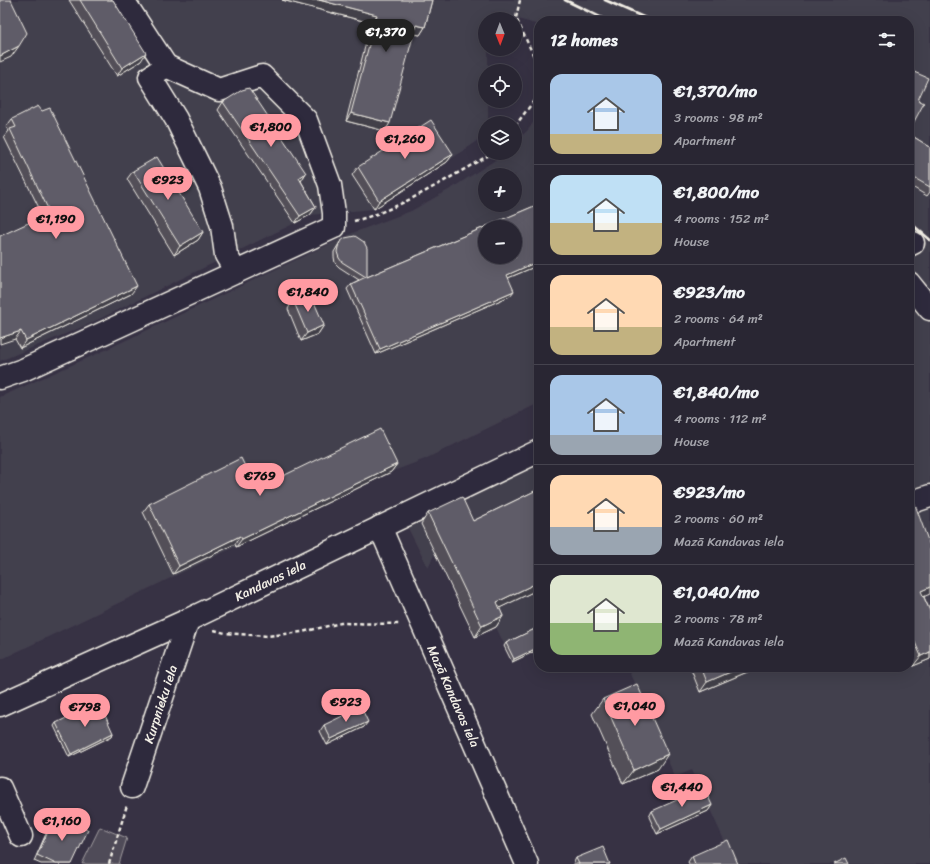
<!DOCTYPE html>
<html lang="en">
<head>
<meta charset="utf-8">
<style>
	:root { --surface:#292633; --page:#35323f; --text:#f1f3f6; --muted:#a5a5ac; --line:#45434e; --accent:#ff9aa2 }
	body { margin:0; font-family:Sriracha,sans-serif; background:var(--page); color:var(--text); height:100vh; display:flex; flex-direction:column; font-size:15px; white-space:nowrap }
	* { box-sizing:border-box; margin:0 }
	p { font-size:13px; color:var(--muted) }
	.icon { flex:none; width:22px; height:22px; fill:none; stroke:currentColor; stroke-width:2; stroke-linecap:round; stroke-linejoin:round }
	.map { position:relative; flex:1; overflow:hidden }
	.panel { position:absolute; left:534px; top:16px; width:380px; height:656px; display:flex; flex-direction:column; background:var(--surface); border-radius:16px; box-shadow:0 4px 16px #0002,0 0 0 1px var(--line) }
	.panel>* { flex:none }
	.needle { width:26px; rotate:179deg }
	.controls { position:absolute; left:478px; top:12px; display:grid; gap:8px }
	.controls a { display:grid; place-items:center; width:44px; height:44px; border-radius:50%; background:var(--surface); box-shadow:0 4px 16px #0002,0 0 0 1px var(--line); font-size:20px }
	.price { position:absolute; translate:-50% -34px; padding:0 9px; border-radius:14px; background:var(--accent); color:#111; font-size:13px; line-height:26px; filter:drop-shadow(0 1px 2px #0008) }
	.price::after { content:''; position:absolute; left:50%; top:24px; width:12px; height:9px; margin-left:-6px; background:inherit; clip-path:polygon(0 0,100% 0,50% 100%) }
	.price.selected { background:#222; color:#fff }
	ul { padding:0; list-style:none }
	li { display:flex; align-items:center; gap:12px; height:100px; padding:0 16px }
	li+li { border-top:1px solid var(--line) }
	li span { display:grid; place-items:center; flex:none; width:112px; height:80px; border-radius:12px; color:#555 }
	li>.icon { margin-inline-start:auto }
	span .icon { width:48px; height:48px; fill:#fffc; stroke-width:1 }
	li b { font-size:17px }
	h2 { display:flex; justify-content:space-between; align-items:center; height:48px; padding:0 16px; font-size:17px }
	.map>svg:first-child { display:block }
	.built { fill:#433f4e; fill-rule:evenodd }
	.green { fill:#504b59; stroke:#a29ea0 }
	.lines { fill:none; stroke-linecap:round; stroke-linejoin:round }
	.minor-casing { stroke:#f4f1e8; stroke-width:25 }
	.path { stroke:#f4f1e8; stroke-width:2.5; stroke-dasharray:4 3; stroke-linecap:butt }
	.minor { stroke:#2f2a3d; stroke-width:22 }
	.rail { stroke:#f4f1e8; stroke-width:3 }
	.wall { fill:#524f59; stroke:#f4f1e8 }
	.shaded-wall { fill:#424048; stroke:#f4f1e8 }
	.building { fill:#5f5c67; stroke:#f4f1e8; fill-rule:evenodd }
	.labels { text-anchor:middle; stroke-width:3.5; stroke-linejoin:round; paint-order:stroke }
	.street-label { font-size:13px; fill:#f4f1e8; stroke:#2f2a3d }
</style>
</head>
<body>
<div class="map">
<svg width="930" height="864" viewBox="0 0 930 864">
	<rect width="100%" height="100%" fill="#373244"/>
	<filter id="ink" filterUnits="userSpaceOnUse"><feTurbulence type="fractalNoise" baseFrequency=".025" numOctaves="2"/><feDisplacementMap in="SourceGraphic" scale="8" xChannelSelector="R" yChannelSelector="G"/><feConvolveMatrix kernelMatrix="1 2 1 2 8 2 1 2 1" color-interpolation-filters="sRGB"/></filter>
	<g filter="url(#ink)">
		<g class="built">
			<polygon points="0,0 930,0 930,864 735,864 692,770 675,777 627,667 909,667 909,21 539,21 539,25 493,12 491,19 485,19 485,49 488,49 488,71 485,71 485,101 488,101 488,123 485,123 485,135 447,162 374,209 310,215 289,226 89,324 0,361"/>
			<path d="M539,114V403L425,459L391,472L0,660V397L101,352L355,232L411,211L452,188L500,157L504,153H515V142L528,130ZM485,175H515V205H485ZM485,227H515V257H485Z"/>
			<polygon points="539,464 539,651 513,663 496,627 475,637 435,553 428,568 408,528"/>
		</g>
		<polygon class="green" points="100,827 127,838 119,864 82,864"/>
		<g class="lines">
			<defs>
				<g id="minor">
					<polyline points="123,0 166,66 150,77 176,119 210,188 222,226 226,255 236,272"/>
					<polyline points="909,245 913,243"/>
					<polyline points="909,283 930,309"/>
					<polyline points="0,378 23,370 334,227 334,213 330,185 306,120 262,76 219,90 166,66"/>
					<polyline points="915,501 930,496"/>
					<polyline points="380,527 527,864"/>
					<polyline points="0,705 188,620 539,451"/>
					<polyline points="132,787 188,620"/>
					<polyline points="0,788 21,836"/>
				</g>
			</defs>
			<use href="#minor" class="minor-casing"/>
			<g class="path">
				<polyline points="520,0 516,18 539,67"/>
				<polyline points="515,126 539,94"/>
				<path d="M354,221C402,209 449,177 493,153"/>
				<polyline points="214,630 225,633 268,636 302,632 341,623 399,624"/>
				<polyline points="109,864 127,805"/>
			</g>
			<use href="#minor" class="minor"/>
			<g class="rail">
				<polyline points="565,0 608,21"/>
				<polyline points="605,0 652,21"/>
				<polyline points="909,222 930,240"/>
			</g>
		</g>
		<g class="wall">
			<polygon points="69,0 113,0 141,61 117,76"/>
			<polygon points="282,0 432,0 425,27 420,35 413,34 385,131 346,121 371,23"/>
			<polygon points="914,72 918,100 909,131 909,79"/>
			<polygon points="223,102 306,173 301,181 316,207 310,215 295,223 218,110"/>
			<polygon points="12,119 131,294 20,348 15,339 43,216 4,137 9,131 6,127"/>
			<polygon points="909,134 930,147 930,192 927,196 909,185"/>
			<polygon points="453,154 447,162 374,209 352,175 358,167"/>
			<polygon points="133,171 203,232 198,240 174,255 127,179"/>
			<polygon points="539,204 539,265 508,278 510,296 376,354 347,289 351,284 359,280 339,267 335,263 334,257 334,252 340,242 367,277"/>
			<polygon points="293,300 324,325 318,334 301,341 288,309"/>
			<polygon points="397,464 391,472 236,547 235,544 173,574 143,512 149,504 256,489"/>
			<polygon points="909,487 924,597 930,611 930,659 913,666 909,656"/>
			<polygon points="539,489 539,589 499,608 503,616 496,627 475,637 421,524 428,513 473,521"/>
			<polygon points="539,627 539,649 512,662 504,646 506,643"/>
			<polygon points="690,667 759,667 700,692"/>
			<polygon points="603,699 658,769 623,784 592,714"/>
			<polygon points="56,723 113,733 112,736 69,757 54,726"/>
			<polygon points="324,725 364,727 327,745 320,731"/>
			<polygon points="712,805 708,811 657,834 649,817 652,811"/>
			<polygon points="56,815 72,864 41,864 34,861 52,820"/>
			<polygon points="692,856 738,864 689,864 688,862"/>
			<polygon points="576,858 610,864 573,864"/>
		</g>
		<g class="shaded-wall">
			<polygon points="282,0 319,0 377,15 371,23"/>
			<polygon points="416,25 425,27 420,35 410,33"/>
			<polygon points="19,46 11,57 0,62 0,56"/>
			<polygon points="146,53 141,61 117,76 122,68"/>
			<polygon points="351,113 390,123 385,131 346,121"/>
			<polygon points="453,154 447,162 374,209 379,201"/>
			<polygon points="306,173 301,181 294,186 299,178"/>
			<polygon points="316,207 310,215 295,223 300,216"/>
			<polygon points="203,232 198,240 174,255 180,246"/>
			<polygon points="539,261 539,265 503,280 507,275"/>
			<polygon points="137,286 131,294 20,348 26,340"/>
			<polygon points="514,291 510,296 376,354 380,349"/>
			<polygon points="324,325 318,334 301,341 307,333"/>
			<polygon points="21,331 15,339 0,344 0,338"/>
			<polygon points="397,464 391,472 236,547 242,539"/>
			<polygon points="240,536 235,544 173,574 179,566"/>
			<polygon points="539,582 539,589 489,613 497,602"/>
			<polygon points="930,587 930,594 914,601 921,591"/>
			<polygon points="503,616 496,627 475,637 482,626"/>
			<polygon points="539,647 539,649 512,662 514,659"/>
			<polygon points="930,652 930,659 913,666 921,656"/>
			<polygon points="742,667 759,667 700,692 707,682"/>
			<polygon points="368,722 364,727 327,745 331,739"/>
			<polygon points="113,733 112,736 69,757 71,754"/>
			<polygon points="668,754 658,769 623,784 634,770"/>
			<polygon points="712,805 708,811 657,834 661,829"/>
		</g>
		<g class="building">
			<polygon points="0,0 11,0 27,33 19,46 0,56"/>
			<polygon points="80,0 113,0 146,53 122,68"/>
			<polygon points="319,0 432,0 425,27 416,25 390,123 351,113 377,15"/>
			<polygon points="914,72 928,78 918,100 924,103 909,131 909,84"/>
			<polygon points="249,88 306,173 299,178 316,207 300,216 223,102 242,90"/>
			<polygon points="38,106 42,111 50,108 137,286 26,340 21,331 0,338 0,236 50,213 10,129 16,127 12,119"/>
			<polygon points="431,120 453,154 379,201 358,167"/>
			<polygon points="909,134 930,147 930,187 909,175"/>
			<polygon points="157,157 203,232 180,246 133,171"/>
			<path d="M539,204V261L507,275L514,291L380,349L351,284L366,277L342,262L339,258L337,252L338,247L340,242L345,238L355,236L364,242L367,248V277ZM485,227H515V257H485Z"/>
			<polygon points="310,293 324,325 307,333 293,300"/>
			<polygon points="380,429 397,464 242,539 240,536 179,566 149,504 241,458 256,489"/>
			<polygon points="909,487 911,495 913,499 930,546 930,587 921,591 930,611 930,652 921,656 909,629"/>
			<polygon points="539,489 539,582 497,602 503,616 482,626 428,513 462,497 473,521"/>
			<polygon points="539,627 539,647 514,659 506,643"/>
			<polygon points="701,667 742,667 707,682"/>
			<polygon points="637,684 668,754 634,770 603,699"/>
			<polygon points="99,702 113,733 71,754 56,723"/>
			<polygon points="361,707 368,722 331,739 324,725"/>
			<polygon points="704,788 712,805 661,829 652,811"/>
			<polygon points="56,815 88,830 72,864 56,864 37,855"/>
			<polygon points="728,840 738,864 695,864 692,856"/>
			<polygon points="603,847 610,864 579,864 576,858"/>
			<polygon points="846,858 849,864 834,864"/>
		</g>
	</g>
	<g class="labels">
		<g class="street-label">
			<text transform="translate(270 580) rotate(-26)" y="5">Kandavas iela</text>
			<text transform="translate(454 696) rotate(66)" y="5">Mazā Kandavas iela</text>
			<text transform="translate(160 704) rotate(-72)" y="5">Kurpnieku iela</text>
		</g>
	</g>
</svg>
<div class="controls">
<a><svg class="needle" viewBox="-14 -14 28 28"><path d="M0-13l5 13h-10z" fill="#e53935"/><path d="M0 13l5-13h-10z" fill="#a5a5ac"/></svg></a>
<a><svg class="icon" aria-label="locate" viewBox="0 0 24 24"><circle cx="12" cy="12" r="6"/><path d="M12 2v4M12 18v4M2 12h4M18 12h4"/></svg></a>
<a><svg class="icon" aria-label="layers" viewBox="0 0 24 24"><path d="M12 4l9 5-9 5-9-5zM3 14l9 5 9-5"/></svg></a>
<a>+</a>
<a>−</a>
</div>
<b class="price selected" style="left:386px;top:53px">€1,370</b>
<b class="price" style="left:271px;top:148px">€1,800</b>
<b class="price" style="left:405px;top:160px">€1,260</b>
<b class="price" style="left:168px;top:201px">€923</b>
<b class="price" style="left:56px;top:240px">€1,190</b>
<b class="price" style="left:308px;top:313px">€1,840</b>
<b class="price" style="left:260px;top:497px">€769</b>
<b class="price" style="left:346px;top:723px">€923</b>
<b class="price" style="left:635px;top:727px">€1,040</b>
<b class="price" style="left:85px;top:728px">€798</b>
<b class="price" style="left:682px;top:808px">€1,440</b>
<b class="price" style="left:62px;top:842px">€1,160</b>
<section class="panel">
<h2>12 homes<svg class="icon" aria-label="filters" viewBox="0 0 24 24"><path d="M4 7h16M4 17h16"/><circle cx="9" cy="7" r="2"/><circle cx="15" cy="17" r="2"/></svg></h2>
<ul>
<li><span style="background:linear-gradient(#a9c7e8 75%,#c2b280 0)"><svg class="icon" aria-label="home" viewBox="0 0 24 24"><path d="M3 11l9-7 9 7M6 9v11h12V9"/></svg></span><div><b>€1,370/mo</b><p>3 rooms · 98 m²</p><p>Apartment</p></div></li>
<li><span style="background:linear-gradient(#bfe0f5 60%,#c2b280 0)"><svg class="icon" aria-label="home" viewBox="0 0 24 24"><path d="M3 11l9-7 9 7M6 9v11h12V9"/></svg></span><div><b>€1,800/mo</b><p>4 rooms · 152 m²</p><p>House</p></div></li>
<li><span style="background:linear-gradient(#ffd9b3 65%,#c2b280 0)"><svg class="icon" aria-label="home" viewBox="0 0 24 24"><path d="M3 11l9-7 9 7M6 9v11h12V9"/></svg></span><div><b>€923/mo</b><p>2 rooms · 64 m²</p><p>Apartment</p></div></li>
<li><span style="background:linear-gradient(#a9c7e8 75%,#9aa5b1 0)"><svg class="icon" aria-label="home" viewBox="0 0 24 24"><path d="M3 11l9-7 9 7M6 9v11h12V9"/></svg></span><div><b>€1,840/mo</b><p>4 rooms · 112 m²</p><p>House</p></div></li>
<li><span style="background:linear-gradient(#ffd9b3 65%,#9aa5b1 0)"><svg class="icon" aria-label="home" viewBox="0 0 24 24"><path d="M3 11l9-7 9 7M6 9v11h12V9"/></svg></span><div><b>€923/mo</b><p>2 rooms · 60 m²</p><p>Mazā Kandavas iela</p></div></li>
<li><span style="background:linear-gradient(#dfe7d0 60%,#8fb573 0)"><svg class="icon" aria-label="home" viewBox="0 0 24 24"><path d="M3 11l9-7 9 7M6 9v11h12V9"/></svg></span><div><b>€1,040/mo</b><p>2 rooms · 78 m²</p><p>Mazā Kandavas iela</p></div></li>
</ul>
</section>
</div>
</body>
</html>
